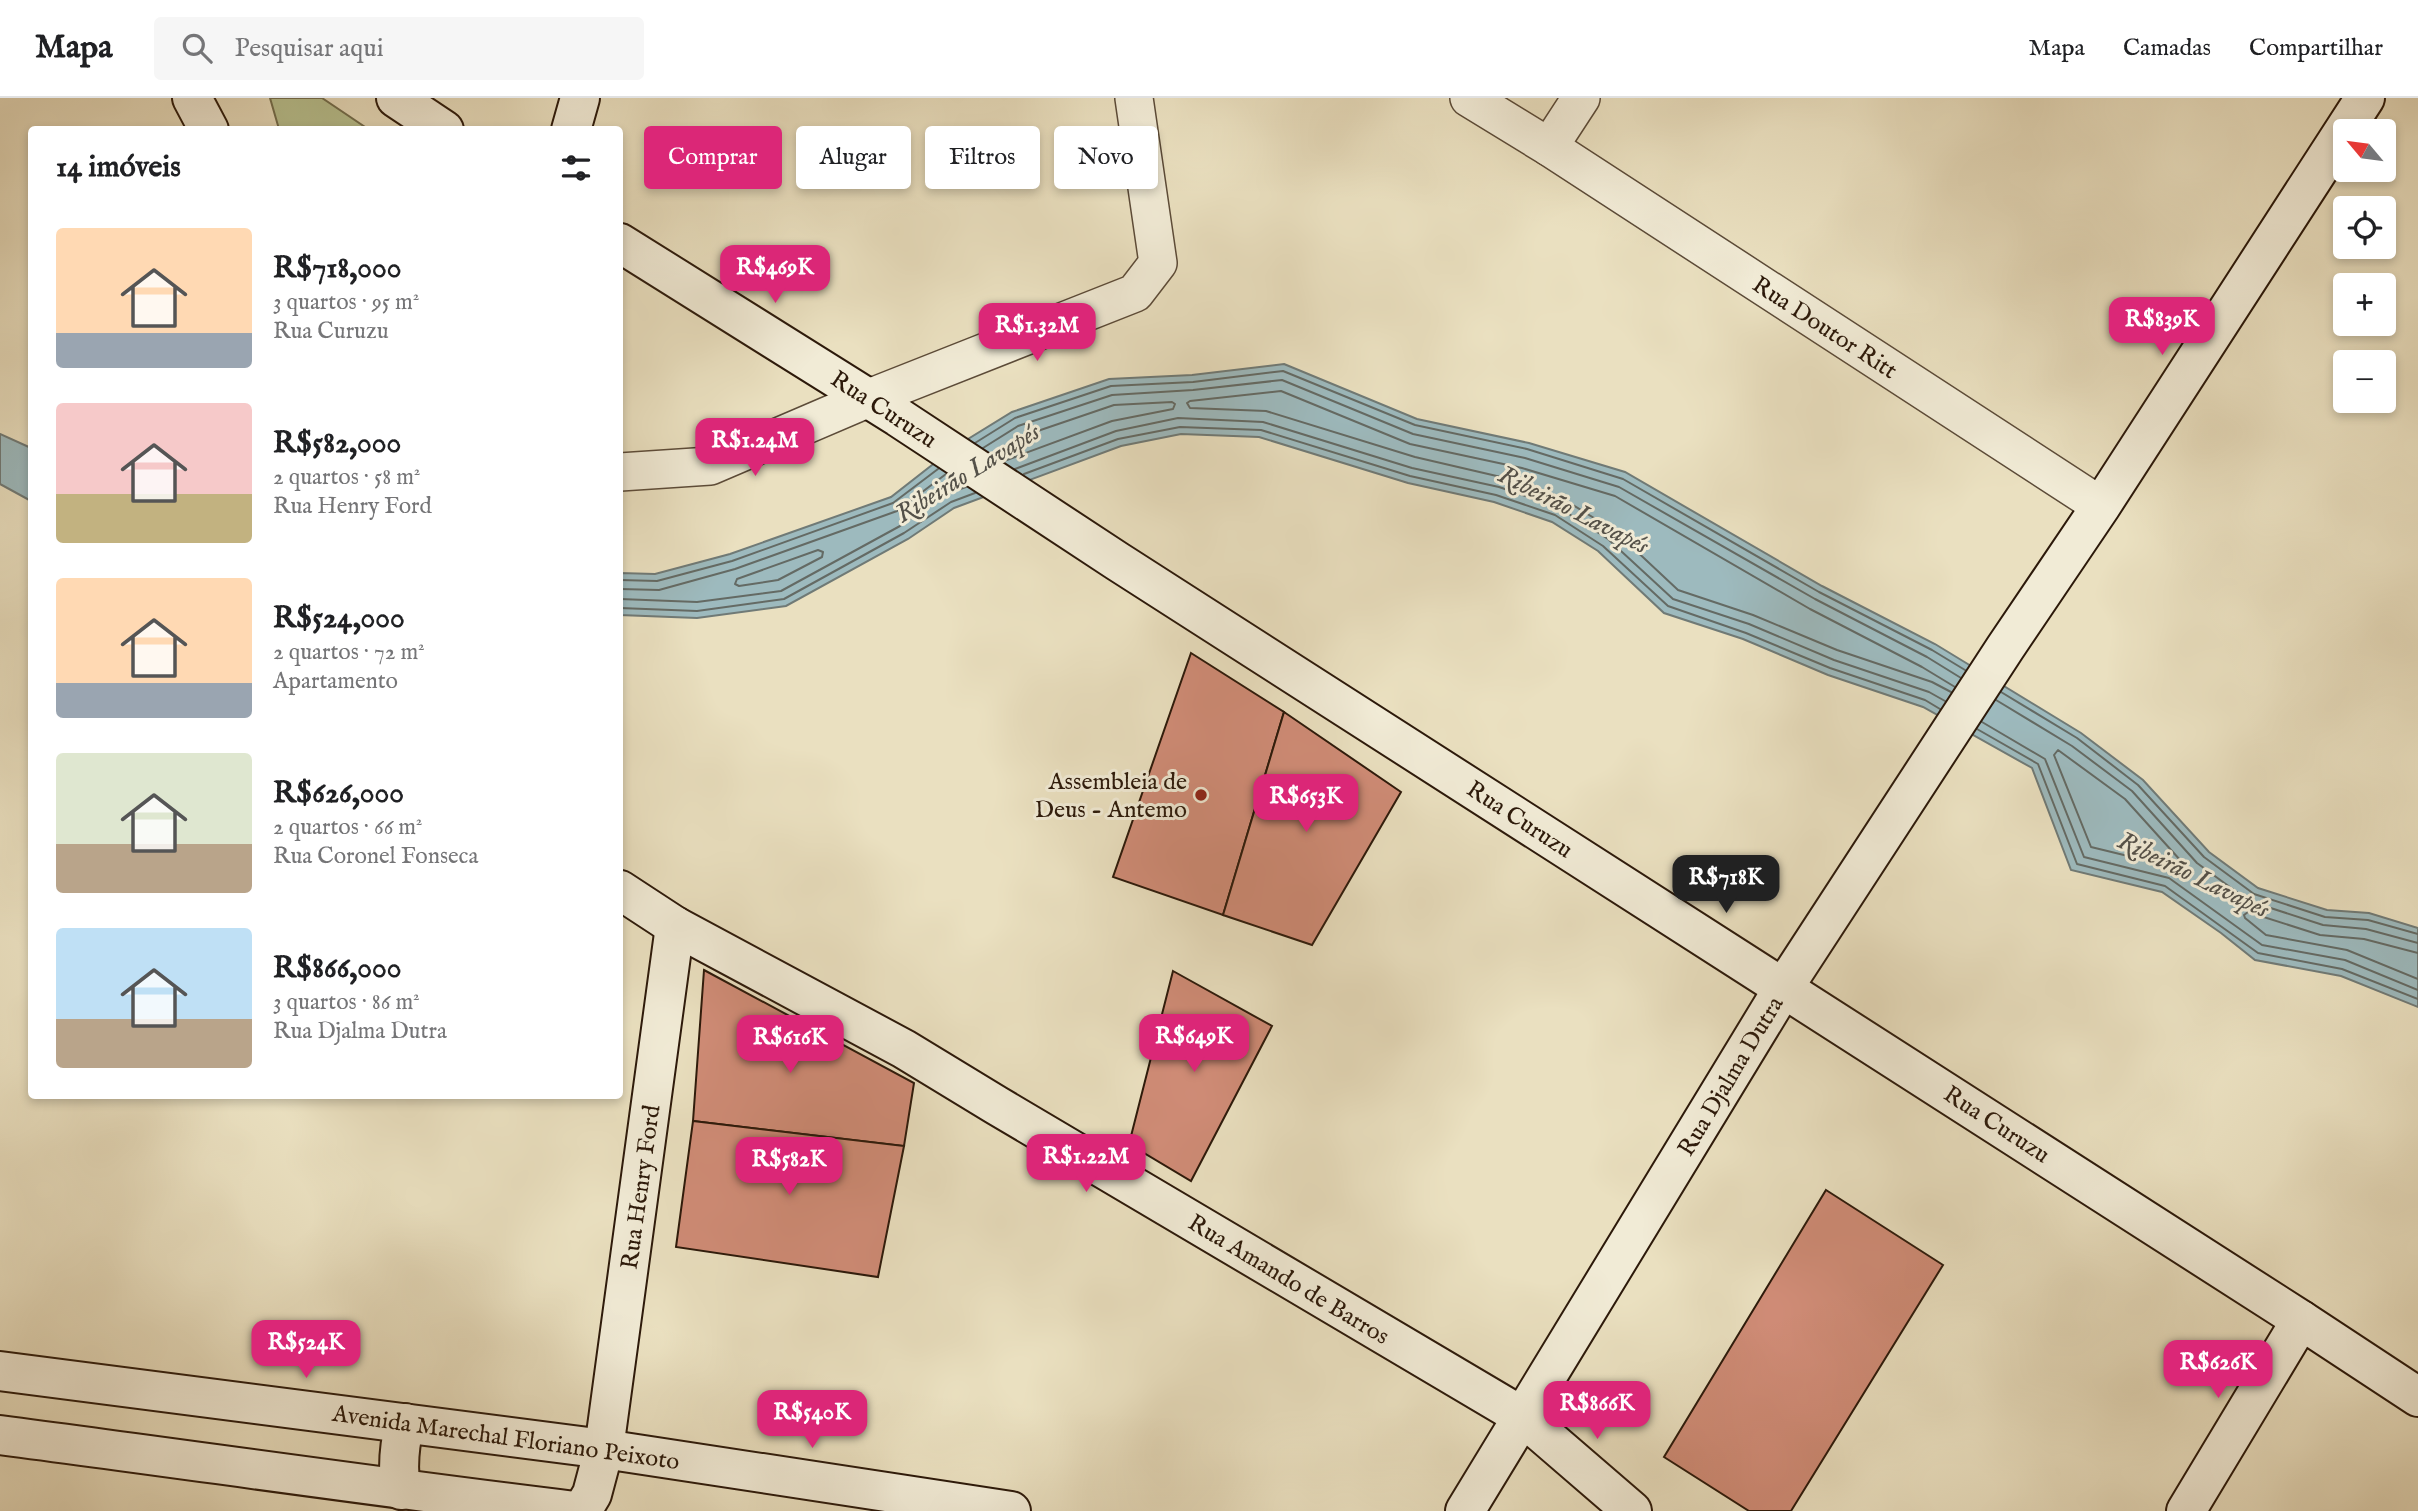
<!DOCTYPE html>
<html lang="pt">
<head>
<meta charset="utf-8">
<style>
	:root { --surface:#fff; --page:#f6f6f6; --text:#202124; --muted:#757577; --line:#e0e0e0; --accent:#db2777 }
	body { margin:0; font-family:"IM FELL English",serif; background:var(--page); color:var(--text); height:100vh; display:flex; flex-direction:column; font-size:26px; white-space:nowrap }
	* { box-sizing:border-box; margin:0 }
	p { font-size:23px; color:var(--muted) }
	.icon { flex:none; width:38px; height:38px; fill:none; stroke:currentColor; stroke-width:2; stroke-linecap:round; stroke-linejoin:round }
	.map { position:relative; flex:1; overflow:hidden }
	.sheet { position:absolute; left:28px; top:28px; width:595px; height:973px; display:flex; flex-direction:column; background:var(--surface); border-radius:7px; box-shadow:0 4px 10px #0003 }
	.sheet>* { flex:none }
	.banner { position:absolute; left:644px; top:28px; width:665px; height:63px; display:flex; gap:14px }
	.needle { width:46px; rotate:299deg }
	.tools { position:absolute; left:2333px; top:21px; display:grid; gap:14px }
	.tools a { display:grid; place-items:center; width:63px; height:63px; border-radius:7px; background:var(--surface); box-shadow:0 4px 10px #0003; font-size:35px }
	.price { position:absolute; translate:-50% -60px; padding:0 16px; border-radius:14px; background:var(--accent); color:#fff; font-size:23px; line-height:46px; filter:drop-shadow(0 2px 4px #0008) }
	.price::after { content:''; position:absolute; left:50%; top:42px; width:21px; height:16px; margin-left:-10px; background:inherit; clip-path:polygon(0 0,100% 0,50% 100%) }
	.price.current { background:#222; color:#fff }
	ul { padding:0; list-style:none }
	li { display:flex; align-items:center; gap:21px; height:175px; padding:0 28px }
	li span { display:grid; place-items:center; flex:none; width:196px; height:140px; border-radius:7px; color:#555 }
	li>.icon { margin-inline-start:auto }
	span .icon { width:84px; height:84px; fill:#fffc; stroke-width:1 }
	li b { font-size:30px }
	h2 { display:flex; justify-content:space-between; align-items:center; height:84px; padding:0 28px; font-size:30px }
	.tag { padding:0 24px; border-radius:7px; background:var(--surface); box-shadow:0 4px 10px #0003; font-size:24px; line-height:63px }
	.tag.current { background:var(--accent); color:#fff }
	header { display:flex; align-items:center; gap:42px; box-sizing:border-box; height:98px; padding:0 35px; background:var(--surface); border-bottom:2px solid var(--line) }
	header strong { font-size:33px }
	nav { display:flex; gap:38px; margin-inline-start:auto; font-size:24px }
	.search { width:490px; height:63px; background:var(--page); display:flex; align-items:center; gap:18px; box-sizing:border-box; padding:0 24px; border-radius:7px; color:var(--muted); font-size:26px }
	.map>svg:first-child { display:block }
	.green { fill:#b8c291; stroke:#726e4e; stroke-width:2 }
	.water { fill:#9dbabe; stroke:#707a76; stroke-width:2 }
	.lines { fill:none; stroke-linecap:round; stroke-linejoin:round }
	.shore { stroke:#646a64; stroke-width:2 }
	.building { fill:#d08c77; stroke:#2c190a; stroke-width:2 }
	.street-casing { stroke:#5c4b38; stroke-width:40 }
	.secondary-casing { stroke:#2c190a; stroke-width:42 }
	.street { stroke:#f1ebd6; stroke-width:37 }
	.secondary { stroke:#f1ebd6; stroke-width:38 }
	.poi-dot { fill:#8f2418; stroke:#f1ebd6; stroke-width:2.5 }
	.labels { text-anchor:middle; stroke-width:6; stroke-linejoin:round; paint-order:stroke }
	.street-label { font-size:24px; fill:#2c190a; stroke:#f1ebd6 }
	.poi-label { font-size:24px; fill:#2c190a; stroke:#f1ebd6; text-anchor:end }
	.water-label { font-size:26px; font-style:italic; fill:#545149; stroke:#f1ebd6 }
</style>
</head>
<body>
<header>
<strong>Mapa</strong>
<div class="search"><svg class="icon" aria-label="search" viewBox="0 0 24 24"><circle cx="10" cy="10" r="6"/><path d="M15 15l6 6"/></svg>Pesquisar aqui</div>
<nav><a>Mapa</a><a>Camadas</a><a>Compartilhar</a></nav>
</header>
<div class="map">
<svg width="2418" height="1413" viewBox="0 0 2418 1413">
	<rect width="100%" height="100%" fill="#eae0c0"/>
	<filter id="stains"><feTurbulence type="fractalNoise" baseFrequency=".00286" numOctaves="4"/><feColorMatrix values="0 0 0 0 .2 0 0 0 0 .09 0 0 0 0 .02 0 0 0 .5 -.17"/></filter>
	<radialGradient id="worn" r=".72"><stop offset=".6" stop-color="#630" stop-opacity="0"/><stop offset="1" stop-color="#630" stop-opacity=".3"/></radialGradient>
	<polygon class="green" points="270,0 322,0 368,31 279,31"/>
	<g class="water">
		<polygon points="1284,266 1417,321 1529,345 1625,374 1822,488 1935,546 2081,635 2143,682 2209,754 2258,790 2327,812 2369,815 2418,830 2418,909 2341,878 2255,862 2221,835 2162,794 2071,772 2032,670 1923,609 1828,577 1743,541 1664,515 1598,453 1552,424 1494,404 1408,385 1259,339 1181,336 1121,348 954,410 908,441 786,508 697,520 620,517 620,475 655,476 730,456 891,399 955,349 1012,314 1109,281 1192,277"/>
		<polygon points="0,336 31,350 31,403 0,386"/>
	</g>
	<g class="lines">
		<g class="shore">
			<polyline points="975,345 1015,320 1111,288 1193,284 1283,273 1415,327 1527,351 1623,381 1819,494 1932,552 1965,572"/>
			<polyline points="983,350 1018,328 1112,297 1193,292 1282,282 1413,336 1525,360 1619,389 1815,501 1927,559 1961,580"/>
			<polyline points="993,356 1023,338 1114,307 1172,304 1175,306 1173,311 1112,323 1004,363"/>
			<polyline points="1015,371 1116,333 1178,320 1263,324 1412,370 1499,389 1558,409 1608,441 1673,501 1749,526 1834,562 1929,594 1945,603"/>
			<polyline points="1024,376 1118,341 1180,329 1261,332 1410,378 1496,397 1555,417 1603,448 1668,508 1746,535 1830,570 1925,602 1940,611"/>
			<polygon points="818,452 823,454 822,459 778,482 739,488 735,486 737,481"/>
			<polyline points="620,482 657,483 732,463 893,405 938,371"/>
			<polyline points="620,491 659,492 735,471 897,413 946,376"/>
			<polyline points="620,501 697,504 781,493 900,428 946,396 966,389"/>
			<polyline points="620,510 697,513 784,501 904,435 951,404 975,395"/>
			<polyline points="1951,594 1932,584 1837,552 1753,517 1678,492 1615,433 1560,399 1501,379 1415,359 1266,313 1190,310 1187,305 1190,303 1281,293 1410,346 1522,370 1615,398 1810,511 1922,569 1955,589"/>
			<polyline points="2001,594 2077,640 2138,687 2204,759 2254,796 2325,819 2368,822 2418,836"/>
			<polyline points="1996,602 2072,648 2132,693 2197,765 2249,803 2323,827 2366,831 2418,845"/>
			<polyline points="1982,624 2045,661 2084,759 2169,780 2262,847 2345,862 2418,892"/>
			<polyline points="1977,631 2038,666 2077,766 2165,788 2258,855 2342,871 2418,901"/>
			<polygon points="2058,652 2125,701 2190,773 2190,778 2186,778 2169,768 2091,749 2054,657"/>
			<polyline points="2418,855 2364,841 2320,837 2248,814 2244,817 2245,820 2266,837 2347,852 2418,881"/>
		</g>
	</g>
	<g class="building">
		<polygon points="1191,555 1284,614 1223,817 1113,779"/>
		<polygon points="1284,614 1401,694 1312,847 1223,817"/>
		<polygon points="704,872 914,985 904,1048 693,1023"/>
		<polygon points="1173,873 1272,928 1191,1083 1129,1046"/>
		<polygon points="693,1023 904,1048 878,1179 676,1149"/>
		<polygon points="1826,1092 1943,1167 1791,1413 1749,1413 1664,1359"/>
	</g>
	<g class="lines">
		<defs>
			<g id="street">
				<polyline points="1469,0 1549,49 2101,408"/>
				<polyline points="1549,49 1581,0"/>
				<polyline points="620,374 710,368 869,300 1135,195 1158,165 1134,0"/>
			</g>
			<g id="secondary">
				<polyline points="192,0 209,32"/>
				<polyline points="396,0 444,32"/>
				<polyline points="571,32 580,0"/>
				<polyline points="620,145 898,319 1117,463 2301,1222 2418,1299"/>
				<polyline points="620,792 675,828 904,951 996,1007 1523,1319 1632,1413"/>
				<polyline points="0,1273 604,1351 1011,1413"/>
				<path d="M0,1337C192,1362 383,1390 575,1413"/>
				<path d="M401,1392C397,1368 399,1348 405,1325"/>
				<polyline points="582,1413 592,1396 604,1351 675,828"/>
				<polyline points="1465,1413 1784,889 2005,550 2101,408 2365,0"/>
				<polyline points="2186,1413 2301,1222"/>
			</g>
		</defs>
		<use href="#street" class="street-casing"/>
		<use href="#secondary" class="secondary-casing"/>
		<use href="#street" class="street"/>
		<use href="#secondary" class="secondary"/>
	</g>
	<circle class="poi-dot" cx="1201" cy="697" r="7"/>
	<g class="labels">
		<g class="street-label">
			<text transform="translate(1825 229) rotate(33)" y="8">Rua Doutor Ritt</text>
			<text transform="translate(884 311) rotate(33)" y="8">Rua Curuzu</text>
			<text transform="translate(1520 721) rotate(33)" y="8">Rua Curuzu</text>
			<text transform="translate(1730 978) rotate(-59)" y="8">Rua Djalma Dutra</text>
			<text transform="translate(1997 1026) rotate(33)" y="8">Rua Curuzu</text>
			<text transform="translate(640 1089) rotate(-82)" y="8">Rua Henry Ford</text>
			<text transform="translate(1289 1181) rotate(31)" y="8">Rua Amando de Barros</text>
			<text transform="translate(506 1339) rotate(8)" y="8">Avenida Marechal Floriano Peixoto</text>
		</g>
		<g class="poi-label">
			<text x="1187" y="691">Assembleia de<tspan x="1187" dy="28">Deus - Antemo</tspan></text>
		</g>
		<g class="water-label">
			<text transform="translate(967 374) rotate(-32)" y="9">Ribeirão Lavapés</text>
			<text transform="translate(1574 411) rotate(27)" y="9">Ribeirão Lavapés</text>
			<text transform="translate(2194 776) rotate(26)" y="9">Ribeirão Lavapés</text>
		</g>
	</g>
	<rect width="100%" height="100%" filter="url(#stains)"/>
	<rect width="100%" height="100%" fill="url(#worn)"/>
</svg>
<div class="tools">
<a><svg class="needle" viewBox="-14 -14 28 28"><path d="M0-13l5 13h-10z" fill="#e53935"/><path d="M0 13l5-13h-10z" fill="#757577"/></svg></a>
<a><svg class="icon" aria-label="locate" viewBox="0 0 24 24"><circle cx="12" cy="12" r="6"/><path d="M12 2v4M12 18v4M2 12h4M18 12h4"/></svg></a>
<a>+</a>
<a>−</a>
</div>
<b class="price" style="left:775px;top:207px">R$469K</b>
<b class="price" style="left:2162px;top:259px">R$839K</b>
<b class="price" style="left:1037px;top:265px">R$1.32M</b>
<b class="price" style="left:755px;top:380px">R$1.24M</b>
<b class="price" style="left:1306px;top:736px">R$653K</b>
<b class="price current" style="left:1726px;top:817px">R$718K</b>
<b class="price" style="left:1194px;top:976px">R$649K</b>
<b class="price" style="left:790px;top:977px">R$616K</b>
<b class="price" style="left:1086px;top:1096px">R$1.22M</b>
<b class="price" style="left:789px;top:1099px">R$582K</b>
<b class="price" style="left:306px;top:1282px">R$524K</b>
<b class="price" style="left:2218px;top:1302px">R$626K</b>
<b class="price" style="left:1597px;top:1343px">R$866K</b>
<b class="price" style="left:812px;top:1352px">R$540K</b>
<div class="banner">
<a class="tag current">Comprar</a>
<a class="tag">Alugar</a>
<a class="tag">Filtros</a>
<a class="tag">Novo</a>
</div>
<section class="sheet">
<h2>14 imóveis<svg class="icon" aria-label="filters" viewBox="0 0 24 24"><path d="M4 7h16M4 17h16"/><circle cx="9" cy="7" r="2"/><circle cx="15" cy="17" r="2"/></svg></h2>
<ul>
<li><span style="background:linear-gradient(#ffd9b3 75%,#9aa5b1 0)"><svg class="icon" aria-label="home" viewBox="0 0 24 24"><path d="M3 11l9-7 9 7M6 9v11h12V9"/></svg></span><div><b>R$718,000</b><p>3 quartos · 95 m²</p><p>Rua Curuzu</p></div></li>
<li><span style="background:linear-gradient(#f6c9c9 65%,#c2b280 0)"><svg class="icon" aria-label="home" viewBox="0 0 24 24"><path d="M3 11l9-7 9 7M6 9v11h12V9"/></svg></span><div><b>R$582,000</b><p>2 quartos · 58 m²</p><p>Rua Henry Ford</p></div></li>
<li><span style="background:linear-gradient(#ffd9b3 75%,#9aa5b1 0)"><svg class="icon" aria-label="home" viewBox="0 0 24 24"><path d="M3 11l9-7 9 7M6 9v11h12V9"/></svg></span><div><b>R$524,000</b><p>2 quartos · 72 m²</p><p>Apartamento</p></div></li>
<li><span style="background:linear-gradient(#dfe7d0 65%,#b9a48a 0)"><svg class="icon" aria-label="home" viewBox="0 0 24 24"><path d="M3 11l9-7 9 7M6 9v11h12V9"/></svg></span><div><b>R$626,000</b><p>2 quartos · 66 m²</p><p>Rua Coronel Fonseca</p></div></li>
<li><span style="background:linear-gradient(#bfe0f5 65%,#b9a48a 0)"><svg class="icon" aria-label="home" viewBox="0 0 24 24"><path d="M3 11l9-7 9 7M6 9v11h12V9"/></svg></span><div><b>R$866,000</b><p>3 quartos · 86 m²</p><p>Rua Djalma Dutra</p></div></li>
</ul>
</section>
</div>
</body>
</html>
